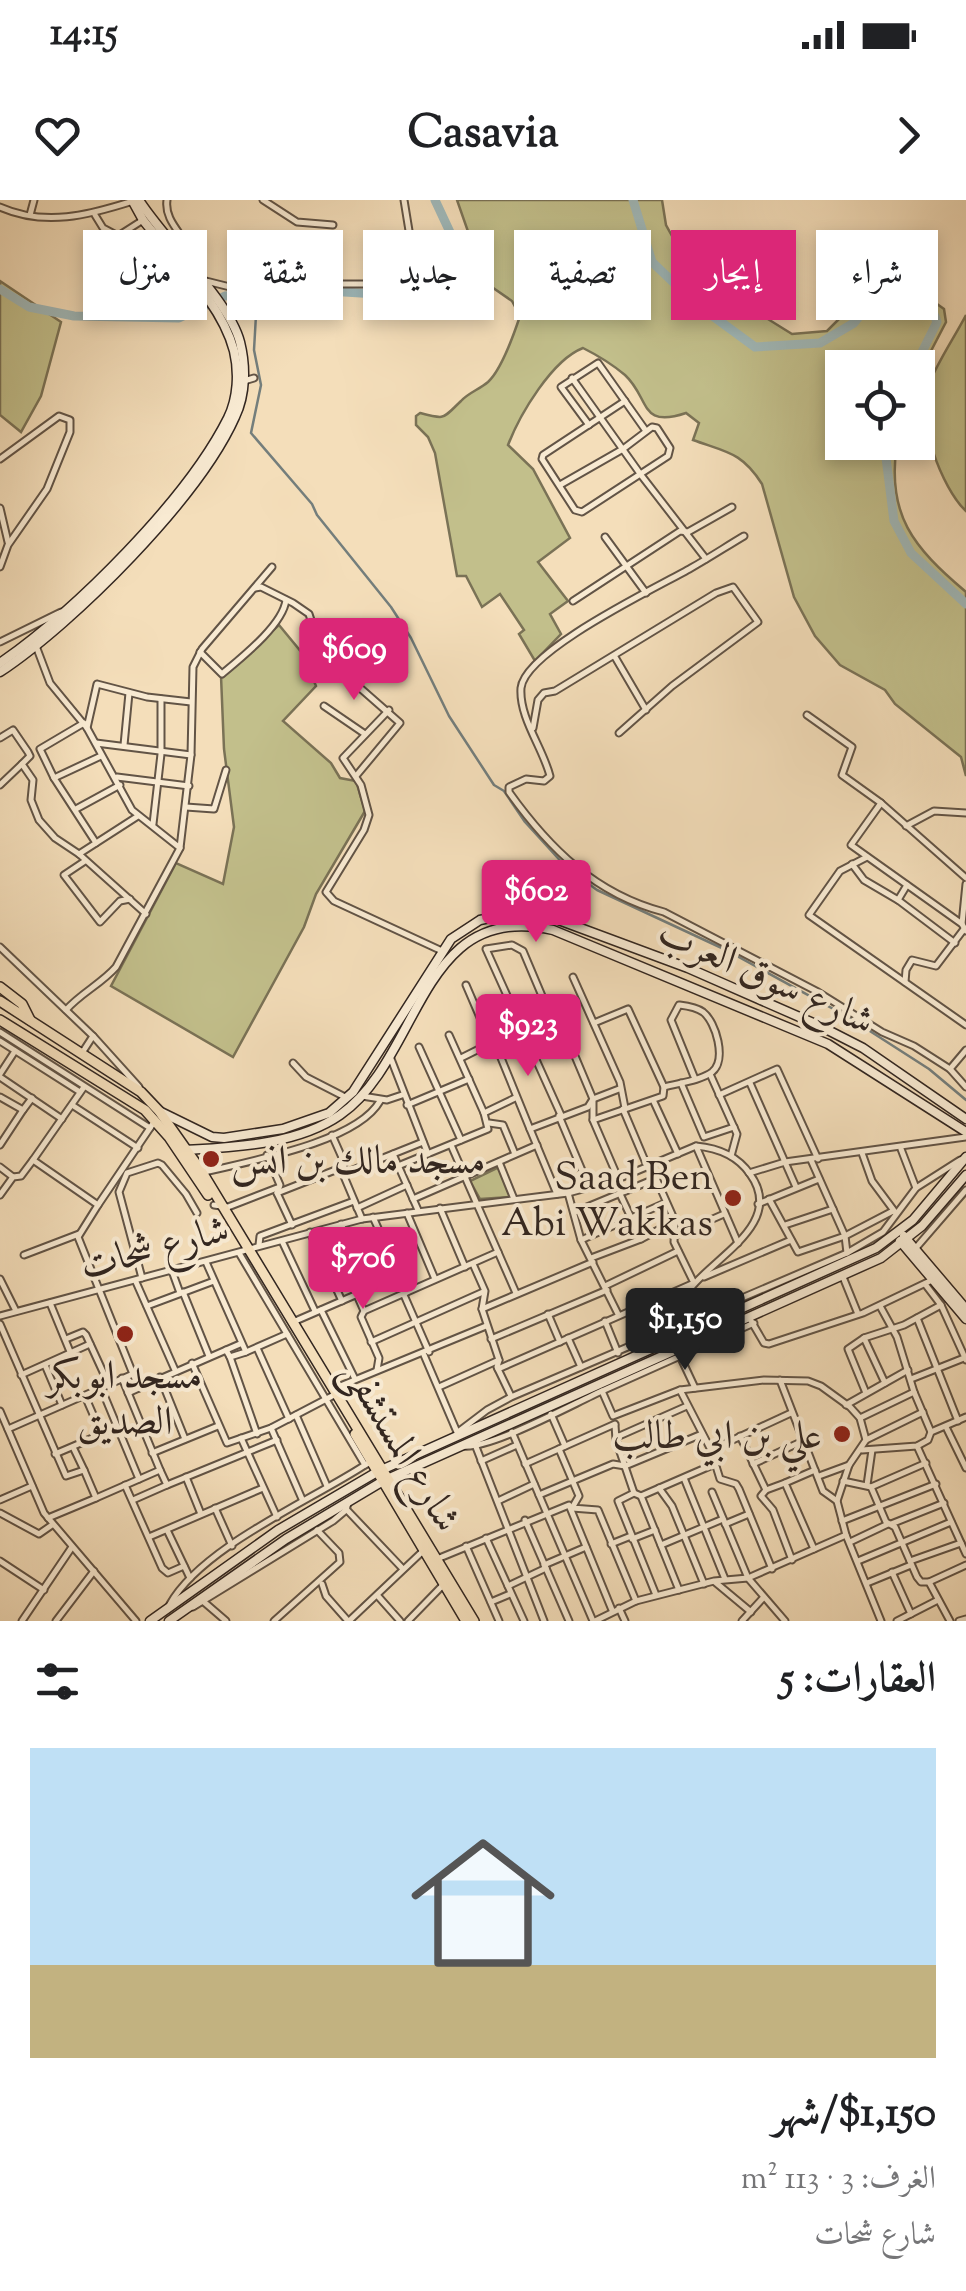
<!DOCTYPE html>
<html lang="ar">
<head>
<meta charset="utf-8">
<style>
	:root { --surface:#fff; --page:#f2f2f2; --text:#202124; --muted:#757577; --accent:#db2777 }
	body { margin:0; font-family:"Sorts Mill Goudy",Amiri,serif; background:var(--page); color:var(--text); direction:rtl; height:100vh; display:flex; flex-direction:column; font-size:38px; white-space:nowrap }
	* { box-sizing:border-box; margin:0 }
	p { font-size:32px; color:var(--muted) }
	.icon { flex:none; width:55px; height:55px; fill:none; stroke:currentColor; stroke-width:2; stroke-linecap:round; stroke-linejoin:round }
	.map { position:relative; height:1421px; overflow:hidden; direction:ltr }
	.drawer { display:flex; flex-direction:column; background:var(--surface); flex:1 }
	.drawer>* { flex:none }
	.top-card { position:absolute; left:30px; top:30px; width:908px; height:90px; direction:rtl; display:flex; gap:20px }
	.tools { position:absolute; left:825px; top:150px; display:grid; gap:20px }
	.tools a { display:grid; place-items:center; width:110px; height:110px; border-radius:0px; background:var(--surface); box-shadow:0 5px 15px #0003; font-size:50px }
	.price { position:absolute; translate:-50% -85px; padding:0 22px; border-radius:10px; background:var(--accent); color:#fff; font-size:32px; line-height:65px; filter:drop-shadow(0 2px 5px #0008) }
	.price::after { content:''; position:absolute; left:50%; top:60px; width:30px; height:22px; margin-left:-15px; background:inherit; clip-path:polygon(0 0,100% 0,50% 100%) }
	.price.on { background:#222; color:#fff }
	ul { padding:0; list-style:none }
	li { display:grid; align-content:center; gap:20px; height:530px; padding:0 30px }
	li span { display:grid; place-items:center; height:310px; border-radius:0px; color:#555 }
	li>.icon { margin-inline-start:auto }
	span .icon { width:180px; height:180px; fill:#fffc; stroke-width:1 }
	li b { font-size:42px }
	h2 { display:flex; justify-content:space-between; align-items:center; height:120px; padding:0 30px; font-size:42px }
	.chip { padding:0 35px; border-radius:0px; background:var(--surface); box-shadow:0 5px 15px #0003; font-size:35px; line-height:90px }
	.chip.on { background:var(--accent); color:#fff }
	.status { display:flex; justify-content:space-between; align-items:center; height:70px; padding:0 50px; background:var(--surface); direction:ltr }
	.status svg { height:28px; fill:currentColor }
	header { display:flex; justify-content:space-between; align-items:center; height:130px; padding:0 30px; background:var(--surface); font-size:45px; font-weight:700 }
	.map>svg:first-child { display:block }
	.green { fill:#c2bf8b; stroke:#7a7256; stroke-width:2.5 }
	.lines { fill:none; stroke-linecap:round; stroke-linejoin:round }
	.stream { stroke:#747e7c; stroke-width:2.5 }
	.river { stroke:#a0b9ba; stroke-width:9 }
	.street-casing { stroke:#625446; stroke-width:9 }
	.secondary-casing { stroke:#322620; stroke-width:11 }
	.primary-casing { stroke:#322620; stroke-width:12 }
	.street { stroke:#f8ead2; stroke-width:5 }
	.secondary { stroke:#f8ead2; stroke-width:8 }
	.primary { stroke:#f4deba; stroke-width:9 }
	.poi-dot { fill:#8f2418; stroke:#f8ead2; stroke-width:4 }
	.labels { text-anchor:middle; stroke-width:8; stroke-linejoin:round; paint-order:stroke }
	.street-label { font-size:40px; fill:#322620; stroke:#f8ead2 }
	.poi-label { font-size:40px; fill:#322620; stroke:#f8ead2; text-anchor:end }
</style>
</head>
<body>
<div class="status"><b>14:15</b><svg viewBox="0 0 49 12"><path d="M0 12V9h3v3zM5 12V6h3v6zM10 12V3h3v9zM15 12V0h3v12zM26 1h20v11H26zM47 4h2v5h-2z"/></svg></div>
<header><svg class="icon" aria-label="forward" viewBox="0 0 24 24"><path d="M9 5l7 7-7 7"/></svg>Casavia<svg class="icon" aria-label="heart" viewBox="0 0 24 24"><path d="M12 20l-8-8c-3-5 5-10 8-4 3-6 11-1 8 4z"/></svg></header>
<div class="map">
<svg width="966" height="1421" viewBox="0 0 966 1421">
	<rect width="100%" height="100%" fill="#f4deba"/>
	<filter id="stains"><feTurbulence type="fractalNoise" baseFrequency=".002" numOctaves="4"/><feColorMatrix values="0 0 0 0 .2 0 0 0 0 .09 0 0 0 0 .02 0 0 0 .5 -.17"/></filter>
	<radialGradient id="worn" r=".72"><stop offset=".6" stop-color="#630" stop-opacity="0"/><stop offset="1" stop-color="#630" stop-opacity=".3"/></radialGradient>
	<g class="green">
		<path d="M457,0H662L666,25L682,54L734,98L792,134L827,131L851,107L878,87H913L944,109L946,122L918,176V168H842V242L897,243C886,315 913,347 966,392V576L961,557L895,504L885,490L840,465L815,436L794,397L762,284C742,252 726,252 693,240L699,223L686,213C639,229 650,198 625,175C613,165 597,155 583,148C552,160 520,214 508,245L533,269L570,338L538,362L568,401L550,414L561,434L535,461L519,434L524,430L500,394L482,407L466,376H457L435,253L428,237L416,225V216L420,213C446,220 442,219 461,201C468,193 480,189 488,182C501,170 514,134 520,116L512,101L486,83Z"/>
		<polygon points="0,81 61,122 41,196 21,232 0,215"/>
		<path d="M966,115V311C942,289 915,217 928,186C938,161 954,138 966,115Z"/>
		<polygon points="279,425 302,453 316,486 283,521 331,563 340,578 356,581 365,611 316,694 304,727 233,857 111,786 176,663 223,684 234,627 224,549 221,476"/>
		<polygon points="499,967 512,997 480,999 470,981"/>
	</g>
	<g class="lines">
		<polyline class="stream" points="274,92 256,115 254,150 261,185 251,233 312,304 317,315 391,407 411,438 449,516 494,585 504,591 525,622 566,667 597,690 726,750 848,817 929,869 966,900"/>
		<g class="river">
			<path d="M633,0L652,62L695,103L755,147L820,143L854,123L880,91C905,92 929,95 937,122L914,168"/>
			<polyline points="0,89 29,107 74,116 179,118 225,96 296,89 457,99 467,88 470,75 435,0"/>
			<polyline points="884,242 894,321 911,353 966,404"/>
		</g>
		<defs>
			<g id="street">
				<path d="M167,0C163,27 197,41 190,66"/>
				<polyline points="263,0 297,22 333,25"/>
				<path d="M0,7C45,27 89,15 133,1"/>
				<polyline points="30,15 34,0"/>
				<polyline points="95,15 103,28 118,36 143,20"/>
				<polyline points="380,58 383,85"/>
				<polyline points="202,80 242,90 311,84 409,84 412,81 412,49 404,0"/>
				<polyline points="572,178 641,275 706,359"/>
				<polyline points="244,181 254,178"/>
				<polyline points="589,225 561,187 598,163 646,231"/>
				<polyline points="0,259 59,216 70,220 70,232 47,289 8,345 0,367"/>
				<polyline points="560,285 623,249 652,227 657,228 670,248 668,256 582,312 575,310 542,259 543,255 625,201"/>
				<polyline points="0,308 8,342"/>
				<path d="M744,336C727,346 709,358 691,368C658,387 525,450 521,488C519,518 543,548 550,576L544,581L526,579L509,587V592C549,648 595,694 664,712L818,792L882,832L914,846L950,869L966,887"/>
				<polyline points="605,337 646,393"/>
				<polyline points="255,388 261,387 293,403 309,414 323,457 332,463 347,461 359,487 400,523 356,576"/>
				<polyline points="573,401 680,331 688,332 732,307"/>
				<polyline points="0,442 61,412"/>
				<polyline points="36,446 50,483 87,528 132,610 180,648"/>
				<path d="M200,452L222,474C241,458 283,425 286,400"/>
				<polyline points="615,457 646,510"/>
				<polyline points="324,506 365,534"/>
				<polyline points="389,510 343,558 361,585 369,615 364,630 326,692 334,701 442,751"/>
				<polyline points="807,515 852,547 842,575 881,603 966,678"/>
				<polyline points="87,528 97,484 147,497 191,502"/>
				<polyline points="533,528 538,500 544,493 555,491 716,393 733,387 758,422 672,486 619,533"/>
				<polyline points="0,538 13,530 28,552 30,556 22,564 33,580 31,600 39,620 55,638 79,654 146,714"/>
				<polyline points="96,543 191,555"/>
				<polyline points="124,545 129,493"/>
				<polyline points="117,577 189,586"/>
				<polyline points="54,578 40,549 84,523"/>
				<polyline points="0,585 22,564"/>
				<polyline points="881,603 851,645 962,724 966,731"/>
				<polyline points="186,607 214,609 226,570"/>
				<polyline points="76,609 120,585"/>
				<polyline points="153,624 161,554 161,499"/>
				<polyline points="906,626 934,611 966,613"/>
				<polyline points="96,643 54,578 101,556"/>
				<polyline points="79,654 138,616"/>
				<polyline points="867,657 840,671 809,715 966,825"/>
				<polyline points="85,661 64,675 100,722 120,701 130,699"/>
				<polyline points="852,664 864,680 898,700 907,685"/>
				<polyline points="898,700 955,743"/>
				<polyline points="962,724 966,684"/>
				<polyline points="0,747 93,836 139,887"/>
				<polyline points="573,777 620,882 625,908"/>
				<polyline points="905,782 906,770 912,760 936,766 964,729"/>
				<polyline points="466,785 491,843 497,848 530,929 588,907 593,899 619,889"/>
				<path d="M66,810C81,793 101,784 116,767L180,648L191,555L193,467L202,449L272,367"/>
				<polyline points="594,823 628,809 664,887"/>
				<polyline points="556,829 523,751 512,745 486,749 561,915"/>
				<polyline points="0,832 150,928"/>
				<polyline points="530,840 556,829 564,830 593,899 593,920 618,978"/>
				<polyline points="0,841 80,892"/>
				<polyline points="419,847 461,940"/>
				<polyline points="497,848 524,838"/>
				<polyline points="82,853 93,836"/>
				<polyline points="461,858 491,843"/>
				<polyline points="391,859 428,954"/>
				<polyline points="293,863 306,877 345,897"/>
				<polyline points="950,869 966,850"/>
				<polyline points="0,874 15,851"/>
				<polyline points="710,874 737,934 731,956"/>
				<polyline points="0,877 62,919"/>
				<polyline points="681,883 704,937 734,927"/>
				<polyline points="750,883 796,987"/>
				<polyline points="719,895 777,869 818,959"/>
				<polyline points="362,896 387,900 402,895"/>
				<polyline points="0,897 23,910 32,898"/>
				<polyline points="654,902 678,954"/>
				<polyline points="72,905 138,948"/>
				<polyline points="407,905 469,879"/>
				<polyline points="623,909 648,968"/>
				<polyline points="484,913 515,898"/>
				<polyline points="559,916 589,987"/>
				<path d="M593,920L663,896L664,887C678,883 700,881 712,872C727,860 716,822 703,812C696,807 687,806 679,805L671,820L695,879"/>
				<polyline points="489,923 503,925 515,954"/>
				<polyline points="530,929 557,994"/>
				<polyline points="332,935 344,962 343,974 362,1019"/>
				<polyline points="0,945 23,910"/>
				<polyline points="451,945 516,1093"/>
				<polyline points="696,946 738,1043"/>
				<polyline points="901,949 916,988"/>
				<polyline points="862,953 872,981 895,1012"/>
				<polyline points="393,954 418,1010"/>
				<polyline points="267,955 280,985 277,993 292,1025"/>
				<polyline points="811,960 845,1036 847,1053"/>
				<polyline points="499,962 514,999"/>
				<polyline points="398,966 488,929 484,913 449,835"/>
				<polyline points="0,967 13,977"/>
				<path d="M205,972C250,961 357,942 380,901"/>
				<polyline points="749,973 785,962 966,937"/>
				<polyline points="343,974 423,942"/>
				<polyline points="277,993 343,967"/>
				<polyline points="568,993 581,1040 618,1114"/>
				<polyline points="620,994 641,1039"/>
				<polyline points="0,995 13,977 21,976 33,960"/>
				<polyline points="413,999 537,945"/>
				<polyline points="769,999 798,1052 845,1036 893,1011"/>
				<polyline points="758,1004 819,979"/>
				<polyline points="98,1005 152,925"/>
				<polyline points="214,1005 228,1007 277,988"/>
				<polyline points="357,1008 407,985"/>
				<polyline points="440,1008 465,1067"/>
				<polyline points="575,1012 657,978"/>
				<polyline points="407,1013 435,1079"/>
				<polyline points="373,1017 407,1092"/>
				<polyline points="341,1024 371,1089"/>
				<polyline points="785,1025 833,1009"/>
				<polyline points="310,1032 342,1101"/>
				<polyline points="674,1036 724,1014"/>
				<polyline points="581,1040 665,1003"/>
				<polyline points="282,1041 315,1111"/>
				<polyline points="259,1045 260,1036 354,1001"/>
				<polyline points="915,1049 966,990"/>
				<polyline points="239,1053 365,1265 371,1262"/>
				<polyline points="24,1055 79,1034"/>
				<polyline points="591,1058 641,1039 675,1021"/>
				<polyline points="206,1062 246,1152 230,1157 226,1150"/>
				<polyline points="473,1064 485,1091 482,1109 499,1160 497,1167 511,1196"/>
				<polyline points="172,1071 180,1093"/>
				<polyline points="704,1077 791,1040"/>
				<polyline points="843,1077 858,1114"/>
				<polyline points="142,1078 119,992 127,973 158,963 162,965 186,994 197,1013"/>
				<polyline points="0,1079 16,1111"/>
				<polyline points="136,1082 175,1170"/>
				<polyline points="925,1084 941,1105 966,1160"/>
				<polyline points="605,1086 678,1051"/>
				<polyline points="183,1092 209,1156"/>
				<polyline points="357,1095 364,1111 361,1117 379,1158 377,1170"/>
				<polyline points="404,1095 429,1152"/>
				<polyline points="50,1103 71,1154"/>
				<polyline points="147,1106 214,1081"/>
				<polyline points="880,1106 897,1137 914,1192 931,1232"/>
				<polyline points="482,1109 593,1062"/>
				<polyline points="321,1110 355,1179"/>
				<polyline points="364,1111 498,1052"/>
				<polyline points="548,1114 560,1142"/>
				<path d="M0,1116L362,1019L568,993L613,981L696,946C718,948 737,955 750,974C787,1025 709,1059 687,1093C675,1110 672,1132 672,1152"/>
				<polyline points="917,1118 958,1221"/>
				<polyline points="750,1119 764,1143 769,1144 863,1113 932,1080"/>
				<polyline points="605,1121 618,1153"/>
				<polyline points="293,1122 399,1076"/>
				<polyline points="0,1124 66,1276 84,1270 73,1247"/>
				<polyline points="568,1138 581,1167"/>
				<polyline points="864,1138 848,1149 866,1193"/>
				<polyline points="66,1139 83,1132 86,1135 109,1185"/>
				<polyline points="491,1139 607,1090"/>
				<polyline points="371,1142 483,1092"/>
				<polyline points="257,1148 289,1219"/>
				<polyline points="246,1152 287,1134"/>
				<polyline points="424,1155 457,1232"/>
				<polyline points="680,1156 695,1188"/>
				<polyline points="230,1157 257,1234"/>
				<polyline points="192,1163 227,1243 271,1228 336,1194"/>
				<polyline points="45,1165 62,1205"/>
				<polyline points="498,1169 694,1083 674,1042 675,1021 651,967"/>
				<polyline points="21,1175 90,1144"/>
				<polyline points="160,1177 185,1239"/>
				<polyline points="911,1179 964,1158"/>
				<polyline points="780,1180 823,1291 837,1301"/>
				<polyline points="885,1183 864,1138 904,1125 941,1105"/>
				<polyline points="439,1187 499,1160"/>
				<polyline points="139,1188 240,1144"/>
				<polyline points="333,1189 486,1126"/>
				<polyline points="102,1190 139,1279"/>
				<polyline points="680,1190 711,1250 791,1213"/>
				<polyline points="602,1191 754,1123"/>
				<polyline points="128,1193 139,1188 133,1174"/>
				<polyline points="85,1196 102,1235"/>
				<polyline points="846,1205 908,1170"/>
				<polyline points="0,1211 44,1313 136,1421"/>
				<polyline points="551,1214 565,1246"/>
				<polyline points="296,1215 327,1286"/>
				<polyline points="860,1218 914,1192"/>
				<polyline points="615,1225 616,1240 634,1293"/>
				<polyline points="946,1227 966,1268"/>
				<polyline points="271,1228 302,1299"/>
				<polyline points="8,1229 133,1174 78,1037 98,1005 33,960 84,887"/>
				<polyline points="458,1232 487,1210 511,1197 847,1053 883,1032 916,988 960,960"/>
				<polyline points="512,1232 593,1421"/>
				<polyline points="740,1236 766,1290 761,1296 773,1310 792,1360"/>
				<polyline points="617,1237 687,1206"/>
				<polyline points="241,1238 277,1317"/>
				<polyline points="866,1240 923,1212"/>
				<path d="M464,1246C491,1249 573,1204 602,1191L613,1216L680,1190L764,1180L808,1181L821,1186L850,1207L860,1218L866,1240L849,1265L837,1301L846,1335L881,1421"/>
				<polyline points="917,1246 966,1354"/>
				<polyline points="476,1247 544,1421"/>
				<polyline points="559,1249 579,1296 572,1308 598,1310 636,1401"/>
				<polyline points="711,1250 720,1279 736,1284 739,1289 772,1369"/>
				<polyline points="862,1250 917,1246 928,1240 931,1232 966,1217"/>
				<polyline points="152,1253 218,1226"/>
				<polyline points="55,1254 116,1228"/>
				<polyline points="481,1261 517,1245"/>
				<polyline points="525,1264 615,1224"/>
				<polyline points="753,1264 803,1241"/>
				<polyline points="160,1270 167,1285 277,1240"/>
				<polyline points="819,1276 849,1265"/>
				<polyline points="186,1277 201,1314"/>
				<polyline points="684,1278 725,1379"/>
				<polyline points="843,1281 871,1287 886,1322 895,1327 917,1377 921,1382 929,1382 950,1421"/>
				<polyline points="125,1285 162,1368 168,1373 184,1366"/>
				<polyline points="867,1285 872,1250"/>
				<polyline points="871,1287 926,1263"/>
				<polyline points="659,1288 672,1306 704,1384"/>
				<polyline points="766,1290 785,1283"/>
				<polyline points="712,1292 748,1378 785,1421"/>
				<polyline points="539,1295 613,1264 625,1266 702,1234"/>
				<polyline points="641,1296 679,1390"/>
				<polyline points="96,1298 160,1270 122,1178"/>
				<polyline points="0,1300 32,1286"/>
				<polyline points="133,1300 167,1285"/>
				<polyline points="498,1301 534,1284"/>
				<polyline points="215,1308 232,1346"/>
				<polyline points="347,1310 403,1369"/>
				<polyline points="0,1313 39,1334 52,1325"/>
				<polyline points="48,1318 96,1298 84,1270"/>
				<polyline points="525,1320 569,1421"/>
				<polyline points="842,1321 936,1284"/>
				<polyline points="725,1324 749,1314"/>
				<polyline points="891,1324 944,1303"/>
				<polyline points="167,1330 190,1378"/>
				<polyline points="149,1337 263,1288"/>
				<polyline points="486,1338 524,1421"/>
				<polyline points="632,1339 655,1330"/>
				<polyline points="850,1342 888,1324"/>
				<polyline points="611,1344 631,1336"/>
				<polyline points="661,1345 723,1319"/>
				<polyline points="466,1346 499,1421"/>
				<polyline points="814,1349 785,1283 815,1270"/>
				<polyline points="437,1359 569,1305 612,1410"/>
				<polyline points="0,1361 44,1390"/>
				<polyline points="858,1361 951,1322"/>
				<polyline points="910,1361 961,1343"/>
				<polyline points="544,1365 586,1347"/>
				<polyline points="892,1372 911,1414"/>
				<polyline points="715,1382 751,1412"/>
				<polyline points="929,1382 966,1365"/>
				<polyline points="867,1383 911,1365"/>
				<polyline points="322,1384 326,1396 348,1421"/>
				<polyline points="508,1386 546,1368"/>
				<polyline points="377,1395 400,1421"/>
				<polyline points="656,1395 618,1301 634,1293 641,1296 717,1263"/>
				<polyline points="204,1402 226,1421"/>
				<polyline points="491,1402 510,1394"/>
				<path d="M170,1404C202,1347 310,1301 365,1265"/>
				<polyline points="193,1407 333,1321 346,1310 348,1303"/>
				<polyline points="619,1408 625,1421"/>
				<polyline points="22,1421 72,1347"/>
				<polyline points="56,1421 94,1371"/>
				<polyline points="274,1421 340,1362 339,1353 317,1330"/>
				<polyline points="349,1421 423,1351"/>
				<polyline points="408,1421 443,1385"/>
				<polyline points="595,1421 636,1401 714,1381 748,1378 846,1335"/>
				<polyline points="742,1421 764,1397"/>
				<polyline points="897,1421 938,1400"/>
				<polyline points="959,1421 966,1419"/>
			</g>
			<g id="secondary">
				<path d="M0,463C75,411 187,300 228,218C238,198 239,172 234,151C221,101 173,59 143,20L132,0"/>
				<path d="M0,472C74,423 199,298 235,217C246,194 246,166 240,142C229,100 165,41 139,0"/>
				<polyline points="159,911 212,937 224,938 283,929 329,913 353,892 451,739 480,720 519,712 556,719 688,768 820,826 863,848 966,919"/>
				<path d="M185,950C234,947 297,945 340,915C422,858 419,699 553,730L828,844L966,932"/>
				<polyline points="904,1036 966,1109"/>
				<polyline points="900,1041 966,1119"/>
				<polyline points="150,1421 278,1330 377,1272 876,1048 913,1020 966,957"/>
				<polyline points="169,1421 286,1339 383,1281 881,1058 922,1026 966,975"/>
			</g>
			<g id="primary">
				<polyline points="0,787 22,804 30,820"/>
				<polyline points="0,801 141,892 159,911 202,972 474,1421"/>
				<polyline points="0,820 145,910 169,937 208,995"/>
				<polyline points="355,1234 466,1421"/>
			</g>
		</defs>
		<use href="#street" class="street-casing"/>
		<use href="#secondary" class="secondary-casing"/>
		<use href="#primary" class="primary-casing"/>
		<use href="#street" class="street"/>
		<use href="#secondary" class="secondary"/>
		<use href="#primary" class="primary"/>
	</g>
	<g class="poi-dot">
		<circle cx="211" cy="959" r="10"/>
		<circle cx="733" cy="998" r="10"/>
		<circle cx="125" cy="1134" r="10"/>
		<circle cx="842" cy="1234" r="10"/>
	</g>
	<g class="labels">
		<g class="street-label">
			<text transform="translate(767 775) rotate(24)" y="14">شارع سوق العرب</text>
			<text transform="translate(154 1046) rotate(-15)" y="14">شارع شحات</text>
			<text transform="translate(403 1245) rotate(59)" y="14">شارع المستشفى</text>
		</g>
		<g class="poi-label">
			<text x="231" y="973" text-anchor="start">مسجد مالك بن انس</text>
			<text x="713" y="989">Saad Ben<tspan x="713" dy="46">Abi Wakkas</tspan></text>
			<text x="125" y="1188" text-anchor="middle">مسجد ابوبكر<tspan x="125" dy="46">الصديق</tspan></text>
			<text x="822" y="1248">علي بن ابي طالب</text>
		</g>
	</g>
	<rect width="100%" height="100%" filter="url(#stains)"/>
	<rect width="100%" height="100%" fill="url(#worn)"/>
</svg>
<div class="tools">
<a><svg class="icon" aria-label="locate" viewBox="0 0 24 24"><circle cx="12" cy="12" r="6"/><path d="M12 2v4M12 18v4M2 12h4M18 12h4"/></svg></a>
</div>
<b class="price" style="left:354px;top:503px">$609</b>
<b class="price" style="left:536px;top:745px">$602</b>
<b class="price" style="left:528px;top:879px">$923</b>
<b class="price" style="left:363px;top:1112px">$706</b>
<b class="price on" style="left:685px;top:1173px">$1,150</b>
<div class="top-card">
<a class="chip">شراء</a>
<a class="chip on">إيجار</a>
<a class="chip">تصفية</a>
<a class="chip">جديد</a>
<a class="chip">شقة</a>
<a class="chip">منزل</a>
</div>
</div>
<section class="drawer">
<h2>العقارات: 5<svg class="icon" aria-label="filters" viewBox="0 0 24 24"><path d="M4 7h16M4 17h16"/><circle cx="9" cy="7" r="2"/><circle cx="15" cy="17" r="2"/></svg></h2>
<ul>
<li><span style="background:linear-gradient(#bfe0f5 70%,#c2b280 0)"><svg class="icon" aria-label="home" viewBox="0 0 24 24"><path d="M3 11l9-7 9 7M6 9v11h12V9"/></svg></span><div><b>$1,150/شهر</b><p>الغرف: 3 · 113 m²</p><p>شارع شحات</p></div></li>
</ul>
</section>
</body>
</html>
